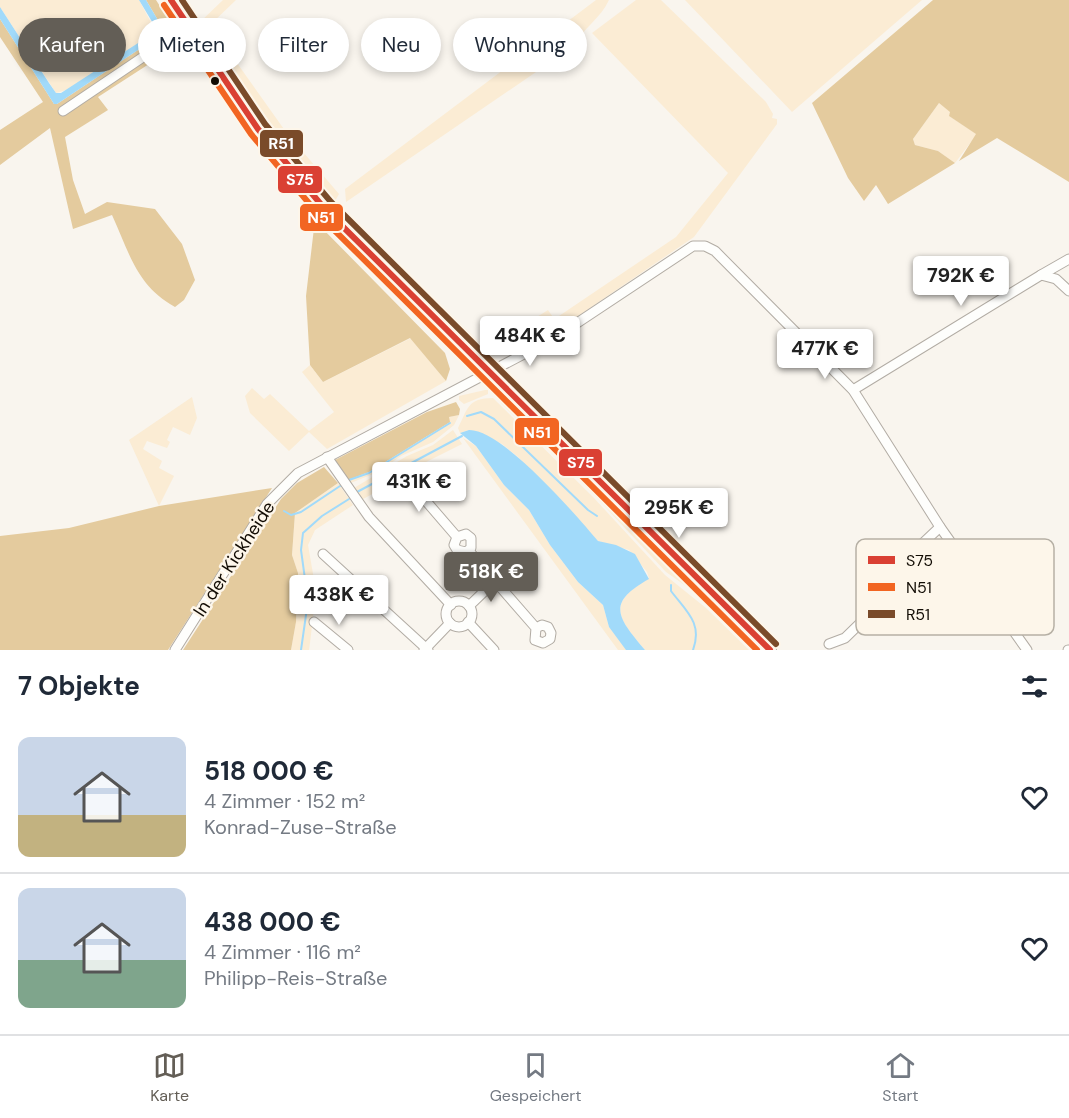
<!DOCTYPE html>
<html lang="de">
<head>
<meta charset="utf-8">
<style>
	:root { --surface:#fff; --page:#f2f2f3; --text:#1f2937; --muted:#747a83; --line:#e0e1e3; --accent:#635e56 }
	body { margin:0; font-family:"DM Sans",sans-serif; background:var(--page); color:var(--text); height:100vh; display:flex; flex-direction:column; font-size:22px; white-space:nowrap }
	* { box-sizing:border-box; margin:0 }
	p { font-size:20px; color:var(--muted) }
	.icon { flex:none; width:33px; height:33px; fill:none; stroke:currentColor; stroke-width:2; stroke-linecap:round; stroke-linejoin:round }
	.map { position:relative; height:650px; overflow:hidden }
	.drawer { display:flex; flex-direction:column; background:var(--surface); flex:1 }
	.drawer>* { flex:none }
	.guide { position:absolute; left:18px; top:18px; width:600px; height:54px; display:flex; gap:12px }
	.price { position:absolute; translate:-50% -51px; padding:0 14px; border-radius:6px; background:#fff; color:#222; font-size:20px; line-height:39px; filter:drop-shadow(0 2px 3px #0008) }
	.price::after { content:''; position:absolute; left:50%; top:36px; width:18px; height:14px; margin-left:-9px; background:inherit; clip-path:polygon(0 0,100% 0,50% 100%) }
	.price.selected { background:var(--accent); color:#fff }
	ul { padding:0; list-style:none }
	li { display:flex; align-items:center; gap:18px; height:150px; padding:0 18px }
	li+li { border-top:2px solid var(--line) }
	li span { display:grid; place-items:center; flex:none; width:168px; height:120px; border-radius:12px; color:#555 }
	li>.icon { margin-inline-start:auto }
	span .icon { width:72px; height:72px; fill:#fffc; stroke-width:1 }
	li b { font-size:26px }
	h2 { display:flex; justify-content:space-between; align-items:center; height:72px; padding:0 18px; font-size:26px }
	.pill { padding:0 21px; border-radius:27px; background:var(--surface); box-shadow:0 3px 9px #0003; font-size:21px; line-height:54px }
	.pill.selected { background:var(--accent); color:#fff }
	.dock { display:flex; justify-content:space-around; align-items:center; height:84px; border-top:2px solid var(--line); background:var(--surface); font-size:16px; color:var(--muted) }
	.dock a { display:grid; justify-items:center; gap:3px }
	.dock .selected { color:var(--accent) }
	.map>svg:first-child { display:block }
	.green { fill:#fbecd4 }
	.forest { fill:#e4cb9e }
	.water { fill:#a1dafa }
	.lines { fill:none; stroke-linecap:round; stroke-linejoin:round }
	.stream { stroke:#a1dafa; stroke-width:2 }
	.minor-casing { stroke:#b2aca4; stroke-width:11 }
	.major-casing { stroke:#b2aca4; stroke-width:14 }
	.minor { stroke:#fefefc; stroke-width:9 }
	.major { stroke:#fefefc; stroke-width:12 }
	.bus-1-casing { stroke:#fdf6ea; stroke-width:10 }
	.bus-2-casing { stroke:#fdf6ea; stroke-width:10 }
	.bus-3-casing { stroke:#fdf6ea; stroke-width:10 }
	.bus-1 { stroke:#da4033; stroke-width:6 }
	.bus-2 { stroke:#f26522; stroke-width:6 }
	.bus-3 { stroke:#7a4b2a; stroke-width:6 }
	.bus-dot { fill:#120c04; stroke:#fdf6ea; stroke-width:2 }
	.labels { text-anchor:middle; stroke-width:5; stroke-linejoin:round; paint-order:stroke }
	.street-label { font-size:18px; fill:#120c04; stroke:#fdf6ea }
	.key { fill:#fdf6ea; stroke:#b6b0a5; stroke-width:1.5 }
	.key-label { font-size:16px; fill:#120c04 }
	.line-badge { stroke:#fdf6ea; stroke-width:2 }
	.badge-label { font-size:16px; text-anchor:middle; font-weight:bold; fill:#fff }
</style>
</head>
<body>
<div class="map">
<svg width="1069" height="650" viewBox="0 0 1069 650">
	<rect width="100%" height="100%" fill="#f9f5ee"/>
	<g class="green">
		<polygon points="0,0 139,0 155,30 145,40 70,89 56,93 0,7"/>
		<polygon points="223,0 236,0 210,25 286,132 339,194 334,203 273,126 199,23"/>
		<path d="M596,0H609C601,18 582,29 574,46L346,202L345,189Z"/>
		<polygon points="636,0 661,0 766,102 773,114 772,118 777,119 777,124 694,237 565,325 559,316 676,237 728,173 592,33"/>
		<polygon points="685,0 922,0 792,112"/>
		<polygon points="939,103 951,112 949,116 977,134 955,163 938,151 915,145 913,139"/>
		<polygon points="341,206 486,349 548,310 559,326 557,330 521,350 490,356 339,209"/>
		<polygon points="411,338 446,381 327,449 309,432 289,451 250,413 245,396 252,388 264,399 270,394 309,431 334,412 302,372 310,365 323,382"/>
		<polygon points="485,390 488,390 488,394 464,404 459,400 459,396"/>
		<polygon points="192,397 197,418 190,435 173,427 167,440 170,442 167,448 147,441 143,449 162,461 159,468 174,476 159,506 129,440"/>
		<path d="M493,398L594,498L665,575L706,608L749,650H645C617,617 606,604 649,578L647,572L629,550L598,541L518,457L502,444L469,430L460,433L458,428C468,409 467,398 493,398Z"/>
		<polygon points="507,400 763,650 754,650 700,596 666,572 595,496 501,403"/>
		<polygon points="459,415 454,425 433,442 401,456 378,472 348,484 348,480 369,472 397,452 425,439 449,417"/>
		<polygon points="453,430 462,444 406,472 391,484 363,499 354,488 407,456 433,445"/>
		<polygon points="463,438 476,446 504,485 529,510 550,545 578,582 603,605 609,627 627,650 618,650"/>
		<polygon points="338,483 353,505 315,530 308,545 316,591 310,643 309,650 291,650 296,622 298,573 292,555 295,513"/>
	</g>
	<g class="forest">
		<path d="M146,0H156L183,42L98,97L108,110L65,137L73,180L85,214L107,202L155,209L182,244L195,280L184,300L175,307C136,285 130,254 112,215L73,229L50,128L0,165V130L43,102L0,37V19L54,104H57L165,32Z"/>
		<polygon points="933,0 1069,0 1069,182 997,138 959,161 976,134 949,116 950,112 939,103 913,139 915,145 938,151 955,163 888,204 876,185 864,201 848,178 812,103"/>
		<polygon points="319,225 445,353 450,369 446,381 410,338 323,382 310,365 306,296 314,228"/>
		<polygon points="456,402 460,409 459,415 449,417 450,422 369,472 348,480 335,460 427,412"/>
		<polygon points="324,467 338,483 295,513 292,555 298,573 296,622 291,650 183,650 281,499 297,483"/>
		<polygon points="272,488 168,650 0,650 0,536 69,528 159,506"/>
	</g>
	<g class="water">
		<polygon points="139,0 146,0 165,32 57,104 54,104 0,19 0,7 49,83 56,93 61,93 152,34 154,25"/>
		<path d="M469,430C502,429 576,515 598,541L616,545L635,554L649,579C606,603 617,617 645,650H626L609,627L603,605L578,582L550,545L529,510L504,485L476,446L460,433Z"/>
	</g>
	<g class="lines">
		<g class="stream">
			<polyline points="467,416 481,412 494,419 588,510 597,516"/>
			<polyline points="349,480 369,473 450,423"/>
			<polyline points="357,492 462,436"/>
			<polyline points="613,509 677,573"/>
			<polyline points="284,511 291,515 301,512 340,486"/>
			<path d="M671,585V591C686,611 703,623 693,650"/>
			<polyline points="301,650 308,601 301,550 303,533 322,516 349,499"/>
		</g>
		<defs>
			<g id="minor">
				<polyline points="63,111 189,26"/>
				<polyline points="1041,275 1069,259"/>
				<polyline points="853,390 1041,275 1056,279 1069,291"/>
				<polyline points="327,457 369,517 451,605"/>
				<polyline points="407,479 457,537 466,534 471,538 471,548 466,552 457,550 454,545 457,537"/>
				<polyline points="469,551 536,628 535,640 543,643 550,639 551,633 548,627 542,625 536,628"/>
				<polyline points="323,554 428,650"/>
				<circle cx="459" cy="614" r="13"/>
				<polyline points="469,606 495,581"/>
				<polyline points="314,622 348,650"/>
				<polyline points="468,622 494,650"/>
				<polyline points="829,644 845,638 884,600 903,562 940,527"/>
				<polyline points="175,650 267,504 298,473 556,337 693,246 705,246 715,251 853,390 940,527 1027,650"/>
				<polyline points="424,650 450,623"/>
				<polyline points="1068,650 1069,650"/>
			</g>
			<polyline id="major" points="171,0 258,129 324,208 770,650"/>
		</defs>
		<use href="#minor" class="minor-casing"/>
		<use href="#major" class="major-casing"/>
		<use href="#minor" class="minor"/>
		<use href="#major" class="major"/>
		<defs>
			<polyline id="bus-1" points="171,0 258,129 324,208 770,650"/>
			<polyline id="bus-2" points="164,5 251,134 318,214 757,650"/>
			<polyline id="bus-3" points="182,0 265,124 331,202 776,644"/>
		</defs>
		<use href="#bus-1" class="bus-1-casing"/>
		<use href="#bus-2" class="bus-2-casing"/>
		<use href="#bus-3" class="bus-3-casing"/>
		<use href="#bus-1" class="bus-1"/>
		<use href="#bus-2" class="bus-2"/>
		<use href="#bus-3" class="bus-3"/>
	</g>
	<circle class="bus-dot" cx="215" cy="81" r="5"/>
	<g class="labels">
		<g class="street-label">
			<text transform="translate(234 559) rotate(-57)" y="6">In der Kickheide</text>
		</g>
	</g>
	<rect x="856" y="539" width="198" height="96" rx="9" class="key"/>
	<rect x="868" y="556" width="27" height="8" fill="#da4033"/>
	<rect x="868" y="583" width="27" height="8" fill="#f26522"/>
	<rect x="868" y="610" width="27" height="8" fill="#7a4b2a"/>
	<g class="key-label">
		<text x="906" y="566">S75</text>
		<text x="906" y="593">N51</text>
		<text x="906" y="620">R51</text>
	</g>
	<g class="line-badge">
		<rect x="259" y="129" width="45" height="29" rx="6" fill="#7a4b2a"/>
		<rect x="277" y="165" width="46" height="29" rx="6" fill="#da4033"/>
		<rect x="299" y="203" width="45" height="29" rx="6" fill="#f26522"/>
		<rect x="514" y="417" width="46" height="29" rx="6" fill="#f26522"/>
		<rect x="558" y="448" width="45" height="29" rx="6" fill="#da4033"/>
	</g>
	<g class="badge-label">
		<text x="281" y="149">R51</text>
		<text x="300" y="185">S75</text>
		<text x="321" y="223">N51</text>
		<text x="537" y="438">N51</text>
		<text x="581" y="468">S75</text>
	</g>
</svg>
<b class="price" style="left:961px;top:307px">792K €</b>
<b class="price" style="left:530px;top:367px">484K €</b>
<b class="price" style="left:825px;top:380px">477K €</b>
<b class="price" style="left:419px;top:513px">431K €</b>
<b class="price" style="left:679px;top:539px">295K €</b>
<b class="price selected" style="left:491px;top:603px">518K €</b>
<b class="price" style="left:339px;top:626px">438K €</b>
<div class="guide">
<a class="pill selected">Kaufen</a>
<a class="pill">Mieten</a>
<a class="pill">Filter</a>
<a class="pill">Neu</a>
<a class="pill">Wohnung</a>
</div>
</div>
<section class="drawer">
<h2>7 Objekte<svg class="icon" aria-label="filters" viewBox="0 0 24 24"><path d="M4 7h16M4 17h16"/><circle cx="9" cy="7" r="2"/><circle cx="15" cy="17" r="2"/></svg></h2>
<ul>
<li><span style="background:linear-gradient(#c9d6e8 65%,#c2b280 0)"><svg class="icon" aria-label="home" viewBox="0 0 24 24"><path d="M3 11l9-7 9 7M6 9v11h12V9"/></svg></span><div><b>518 000 €</b><p>4 Zimmer · 152 m²</p><p>Konrad-Zuse-Straße</p></div><svg class="icon" aria-label="heart" viewBox="0 0 24 24"><path d="M12 20l-8-8c-3-5 5-10 8-4 3-6 11-1 8 4z"/></svg></li>
<li><span style="background:linear-gradient(#c9d6e8 60%,#7fa58c 0)"><svg class="icon" aria-label="home" viewBox="0 0 24 24"><path d="M3 11l9-7 9 7M6 9v11h12V9"/></svg></span><div><b>438 000 €</b><p>4 Zimmer · 116 m²</p><p>Philipp-Reis-Straße</p></div><svg class="icon" aria-label="heart" viewBox="0 0 24 24"><path d="M12 20l-8-8c-3-5 5-10 8-4 3-6 11-1 8 4z"/></svg></li>
</ul>
</section>
<nav class="dock">
<a class="selected"><svg class="icon" aria-label="map" viewBox="0 0 24 24"><path d="M3 6l6-2 6 2 6-2v14l-6 2-6-2-6 2zM9 4v14M15 6v14"/></svg>Karte</a>
<a><svg class="icon" aria-label="saved" viewBox="0 0 24 24"><path d="M7 4h10v16l-5-4-5 4z"/></svg>Gespeichert</a>
<a><svg class="icon" aria-label="home" viewBox="0 0 24 24"><path d="M3 11l9-7 9 7M6 9v11h12V9"/></svg>Start</a>
</nav>
</body>
</html>
